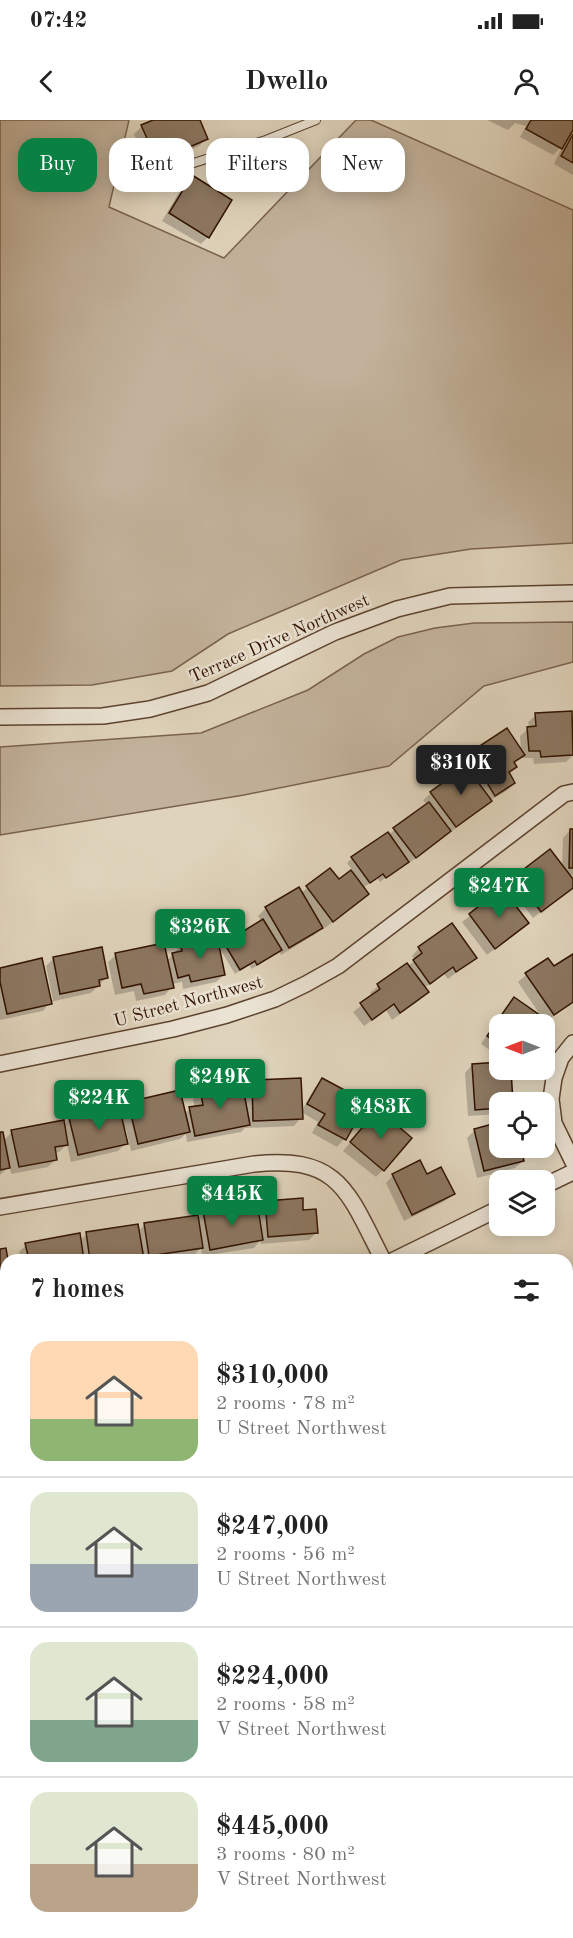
<!DOCTYPE html>
<html lang="en">
<head>
<meta charset="utf-8">
<style>
	:root { --surface:#fff; --page:#f6f6f6; --text:#222; --muted:#767676; --line:#e0e0e0; --accent:#0b8043 }
	body { margin:0; font-family:"Old Standard TT",serif; background:var(--page); color:var(--text); height:100vh; display:flex; flex-direction:column; font-size:22px; white-space:nowrap }
	* { box-sizing:border-box; margin:0 }
	p { font-size:20px; color:var(--muted) }
	.icon { flex:none; width:33px; height:33px; fill:none; stroke:currentColor; stroke-width:2; stroke-linecap:round; stroke-linejoin:round }
	.map { position:relative; flex:1; overflow:hidden }
	.drawer { position:absolute; left:0px; top:1134px; width:573px; height:684px; display:flex; flex-direction:column; background:var(--surface); border-radius:18px 18px 0 0; box-shadow:0 3px 15px #0003 }
	.drawer>* { flex:none }
	.guide { position:absolute; left:18px; top:18px; width:537px; height:54px; display:flex; gap:12px }
	.needle { width:39px; rotate:270deg }
	.buttons { position:absolute; left:489px; top:894px; display:grid; gap:12px }
	.buttons a { display:grid; place-items:center; width:66px; height:66px; border-radius:12px; background:var(--surface); box-shadow:0 3px 15px #0003; font-size:30px }
	.price { position:absolute; translate:-50% -51px; padding:0 14px; border-radius:6px; background:var(--accent); color:#fff; font-size:20px; line-height:39px; filter:drop-shadow(0 2px 3px #0008) }
	.price::after { content:''; position:absolute; left:50%; top:36px; width:18px; height:14px; margin-left:-9px; background:inherit; clip-path:polygon(0 0,100% 0,50% 100%) }
	.price.selected { background:#222; color:#fff }
	ul { padding:0; list-style:none }
	li { display:flex; align-items:center; gap:18px; height:150px; padding:0 30px }
	li+li { border-top:2px solid var(--line) }
	li span { display:grid; place-items:center; flex:none; width:168px; height:120px; border-radius:18px; color:#555 }
	li>.icon { margin-inline-start:auto }
	span .icon { width:72px; height:72px; fill:#fffc; stroke-width:1 }
	li b { font-size:26px }
	h2 { display:flex; justify-content:space-between; align-items:center; height:72px; padding:0 30px; font-size:26px }
	.chip { padding:0 21px; border-radius:18px; background:var(--surface); box-shadow:0 3px 15px #0003; font-size:21px; line-height:54px }
	.chip.selected { background:var(--accent); color:#fff }
	.status { display:flex; justify-content:space-between; align-items:center; height:42px; padding:0 30px; background:var(--surface); direction:ltr }
	.status svg { height:16px; fill:currentColor }
	header { display:flex; justify-content:space-between; align-items:center; height:78px; padding:0 30px; background:var(--surface); font-size:27px; font-weight:700 }
	.map>svg:first-child { display:block }
	.green { fill:#c2b29b; stroke:#7a624e; stroke-width:1.5 }
	.shadow { fill:#0003 }
	.building { fill:#8c7761; stroke:#321300; stroke-width:1.5 }
	.lines { fill:none; stroke-linecap:round; stroke-linejoin:round }
	.service-casing { stroke:#5d432f; stroke-width:10 }
	.minor-casing { stroke:#5d432f; stroke-width:18 }
	.service { stroke:#eae2d3; stroke-width:8 }
	.minor { stroke:#eae2d3; stroke-width:15 }
	.labels { text-anchor:middle; stroke-width:5; stroke-linejoin:round; paint-order:stroke }
	.street-label { font-size:18px; fill:#321300; stroke:#eae2d3 }
</style>
</head>
<body>
<div class="status"><b>07:42</b><svg viewBox="0 0 49 12"><path d="M0 12V9h3v3zM5 12V6h3v6zM10 12V3h3v9zM15 12V0h3v12zM26 1h20v11H26zM47 4h2v5h-2z"/></svg></div>
<header><svg class="icon" aria-label="back" viewBox="0 0 24 24"><path d="M15 5l-7 7 7 7"/></svg>Dwello<svg class="icon" aria-label="person" viewBox="0 0 24 24"><circle cx="12" cy="8" r="4"/><path d="M4 21q1-7 8-7t8 7"/></svg></header>
<div class="map">
<svg width="573" height="1818" viewBox="0 0 573 1818">
	<rect width="100%" height="100%" fill="#dfd3bb"/>
	<filter id="stains"><feTurbulence type="fractalNoise" baseFrequency=".00333" numOctaves="4"/><feColorMatrix values="0 0 0 0 .2 0 0 0 0 .09 0 0 0 0 .02 0 0 0 .5 -.17"/></filter>
	<radialGradient id="worn" r=".72"><stop offset=".6" stop-color="#630" stop-opacity="0"/><stop offset="1" stop-color="#630" stop-opacity=".3"/></radialGradient>
	<g class="green">
		<polygon points="0,0 129,0 109,87 224,138 356,0 371,0 573,90 573,423 471,429 401,440 228,514 172,551 92,565 0,566"/>
		<polygon points="573,502 573,542 484,566 389,646 244,675 0,715 0,627 201,613 308,570 364,534 398,517 435,508 474,503"/>
	</g>
	<g class="shadow">
		<polygon points="156,0 199,0 207,18 199,26 149,48 134,14 142,6"/>
		<polygon points="487,0 573,0 573,55 554,44 563,25 553,35 520,17 526,6 515,3 508,10"/>
		<polygon points="192,57 208,117 201,124 162,101 184,64"/>
		<polygon points="571,592 573,635 566,642 534,644 533,638 520,638 513,644 515,647 508,654 514,663 506,671 491,680 483,688 408,744 406,742 380,762 377,758 363,768 360,781 325,808 323,806 314,815 281,835 279,831 252,849 249,845 235,854 220,829 262,802 258,796 266,788 299,769 301,773 330,750 339,762 353,751 347,743 352,738 388,715 427,685 423,680 431,673 466,648 462,641 470,634 521,631 520,616 529,608 528,602 536,595"/>
		<polygon points="570,710 573,710 573,755 568,755 573,762 573,766 533,798 508,765 550,731 562,747 563,718"/>
		<polygon points="502,770 527,803 487,835 462,802"/>
		<polygon points="181,825 224,855 216,862 183,869 182,862 172,864 172,867 165,875 136,881 134,871 115,875 108,842 116,835 167,841"/>
		<polygon points="419,828 475,838 448,859 444,854 424,868 427,872 420,880 392,900 386,890 364,906 353,892 373,876 370,873 378,866 407,845 408,846 415,840 412,836"/>
		<polygon points="573,836 573,883 545,902 518,862 526,855 548,840 554,848"/>
		<polygon points="53,839 106,858 91,873 50,882 43,891 0,900 0,849 50,880 53,880 46,846"/>
		<polygon points="514,879 542,898 538,904 500,904 500,937 481,924 506,887"/>
		<polygon points="472,945 510,950 512,982 500,982 500,994 468,996 465,953"/>
		<polygon points="322,960 365,983 344,1019 337,1027 312,1013 318,1002 301,992 301,998 294,1006 245,1008 241,1012 187,1022 186,1014 180,1019 131,1031 126,1009 123,1009 126,1023 118,1031 71,1042 67,1024 59,1032 55,1033 56,1039 48,1047 11,1054 10,1046 0,1055 0,1014 3,1021 12,1012 63,1006 70,999 119,994 129,984 184,994 190,989 195,988 193,979 201,972 242,972 252,962 301,992 315,967"/>
		<polygon points="370,999 383,1050 376,1057 343,1031"/>
		<polygon points="475,1010 500,1028 519,1028 523,1041 515,1048 477,1058 467,1018"/>
		<polygon points="393,1055 427,1056 453,1074 445,1081 404,1101 386,1063"/>
		<polygon points="265,1082 302,1091 317,1112 309,1120 261,1124 260,1121 254,1128 202,1136 201,1128 194,1135 162,1140 15,1140 20,1139 19,1132 26,1125 79,1121 87,1114 138,1112 145,1104 198,1098 204,1092 228,1094 257,1091"/>
		<polygon points="0,1131 7,1140 6,1169 0,1170"/>
		<polygon points="573,1191 573,1230 567,1231 567,1192"/>
		<rect x="567" y="1380" width="6" height="44"/>
		<polygon points="95,1812 127,1812 127,1818 101,1818 107,1812"/>
		<rect x="314" y="1812" width="52" height="6"/>
		<rect x="397" y="1812" width="52" height="6"/>
	</g>
	<g class="building">
		<polygon points="153,0 200,0 208,19 157,41 141,5"/>
		<polygon points="531,0 573,0 573,10 562,29 526,9"/>
		<polygon points="573,14 573,43 561,36"/>
		<polygon points="192,55 232,80 209,118 169,93"/>
		<polygon points="572,591 573,635 541,637 540,631 529,631 527,607 536,606 535,593"/>
		<polygon points="507,608 525,635 514,642 517,647 509,652 515,663 495,676 469,633"/>
		<polygon points="466,646 492,681 456,707 430,672"/>
		<polygon points="429,682 451,711 416,738 393,708"/>
		<polygon points="570,709 573,709 573,748 569,748"/>
		<polygon points="388,712 409,742 386,758 383,754 370,763 351,737"/>
		<polygon points="550,729 573,759 573,768 541,792 515,756"/>
		<polygon points="330,748 339,759 351,750 369,774 333,802 306,766"/>
		<polygon points="299,767 323,808 289,828 265,787"/>
		<polygon points="502,768 529,803 495,829 469,794"/>
		<polygon points="263,799 282,830 257,845 255,841 240,850 224,823"/>
		<polygon points="452,803 477,838 456,852 453,847 430,864 413,840 422,833 418,827"/>
		<polygon points="217,816 225,855 191,862 189,855 178,858 172,833 182,831 180,824"/>
		<polygon points="164,823 174,868 144,874 141,864 122,868 115,833"/>
		<polygon points="102,827 108,858 99,860 100,866 60,874 53,837"/>
		<polygon points="573,834 573,882 554,895 525,853 548,838 554,846"/>
		<polygon points="42,838 52,884 7,894 0,862 0,848"/>
		<polygon points="407,843 429,872 400,893 394,884 372,900 360,883 380,869 377,864"/>
		<polygon points="514,877 544,898 540,904 500,904 500,925 487,916"/>
		<polygon points="500,942 500,950 511,950 513,982 500,982 500,988 475,990 472,944"/>
		<polygon points="301,958 303,999 253,1001 252,960"/>
		<polygon points="322,958 367,982 346,1020 318,1005 325,994 307,984"/>
		<polygon points="242,962 250,1005 195,1016 189,987 203,985 200,970"/>
		<polygon points="180,970 190,1012 138,1024 128,982"/>
		<polygon points="119,986 128,1024 78,1035 69,998"/>
		<polygon points="378,989 412,1018 384,1051 350,1022"/>
		<polygon points="64,1000 68,1025 55,1027 57,1040 19,1047 11,1010"/>
		<polygon points="500,1002 500,1028 521,1028 524,1041 484,1051 474,1009"/>
		<polygon points="0,1012 3,1012 10,1048 0,1050"/>
		<polygon points="420,1040 427,1054 441,1047 455,1074 412,1095 392,1054"/>
		<polygon points="303,1078 303,1090 316,1089 318,1113 268,1117 265,1081"/>
		<polygon points="228,1087 229,1092 258,1088 263,1120 210,1130 203,1091"/>
		<polygon points="198,1095 203,1128 149,1136 144,1103"/>
		<polygon points="138,1104 144,1139 90,1140 86,1112"/>
		<polygon points="80,1113 84,1140 29,1140 25,1123"/>
		<polygon points="6,1128 8,1140 21,1138 22,1140 6,1140 6,1164 0,1165 0,1129"/>
		<polygon points="573,1189 573,1224 567,1229 567,1190"/>
		<rect x="567" y="1379" width="6" height="38"/>
		<rect x="107" y="1812" width="21" height="6"/>
		<rect x="321" y="1812" width="47" height="6"/>
		<rect x="404" y="1812" width="46" height="6"/>
	</g>
	<g class="lines">
		<defs>
			<polyline id="service" points="159,54 266,20 316,0"/>
			<g id="minor">
				<polyline points="0,597 103,596 150,589 208,573 335,512 397,489 450,476 573,473"/>
				<polyline points="573,923 561,938 554,958 551,979 554,1003 573,1042"/>
				<polyline points="0,944 173,909 227,895 275,879 306,864 338,846 564,674 573,672"/>
				<polyline points="544,1066 573,1052"/>
				<path d="M0,1087L254,1044C340,1035 348,1072 383,1140"/>
				<polyline points="394,1140 500,1088"/>
				<polyline points="567,1455 573,1455"/>
				<polyline points="0,1456 6,1457"/>
				<polyline points="31,1812 31,1818"/>
				<polyline points="176,1812 176,1818"/>
			</g>
		</defs>
		<use href="#service" class="service-casing"/>
		<use href="#minor" class="minor-casing"/>
		<use href="#service" class="service"/>
		<use href="#minor" class="minor"/>
	</g>
	<g class="labels">
		<g class="street-label">
			<text transform="translate(279 518) rotate(-24)" y="6">Terrace Drive Northwest</text>
			<text transform="translate(188 881) rotate(-15)" y="6">U Street Northwest</text>
		</g>
	</g>
	<rect width="100%" height="100%" filter="url(#stains)"/>
	<rect width="100%" height="100%" fill="url(#worn)"/>
</svg>
<div class="buttons">
<a><svg class="needle" viewBox="-14 -14 28 28"><path d="M0-13l5 13h-10z" fill="#e53935"/><path d="M0 13l5-13h-10z" fill="#767676"/></svg></a>
<a><svg class="icon" aria-label="locate" viewBox="0 0 24 24"><circle cx="12" cy="12" r="6"/><path d="M12 2v4M12 18v4M2 12h4M18 12h4"/></svg></a>
<a><svg class="icon" aria-label="layers" viewBox="0 0 24 24"><path d="M12 4l9 5-9 5-9-5zM3 14l9 5 9-5"/></svg></a>
</div>
<b class="price selected" style="left:461px;top:676px">$310K</b>
<b class="price" style="left:499px;top:799px">$247K</b>
<b class="price" style="left:200px;top:840px">$326K</b>
<b class="price" style="left:220px;top:990px">$249K</b>
<b class="price" style="left:99px;top:1011px">$224K</b>
<b class="price" style="left:381px;top:1020px">$483K</b>
<b class="price" style="left:232px;top:1107px">$445K</b>
<div class="guide">
<a class="chip selected">Buy</a>
<a class="chip">Rent</a>
<a class="chip">Filters</a>
<a class="chip">New</a>
</div>
<section class="drawer">
<h2>7 homes<svg class="icon" aria-label="filters" viewBox="0 0 24 24"><path d="M4 7h16M4 17h16"/><circle cx="9" cy="7" r="2"/><circle cx="15" cy="17" r="2"/></svg></h2>
<ul>
<li><span style="background:linear-gradient(#ffd9b3 65%,#8fb573 0)"><svg class="icon" aria-label="home" viewBox="0 0 24 24"><path d="M3 11l9-7 9 7M6 9v11h12V9"/></svg></span><div><b>$310,000</b><p>2 rooms · 78 m²</p><p>U Street Northwest</p></div></li>
<li><span style="background:linear-gradient(#dfe7d0 60%,#9aa5b1 0)"><svg class="icon" aria-label="home" viewBox="0 0 24 24"><path d="M3 11l9-7 9 7M6 9v11h12V9"/></svg></span><div><b>$247,000</b><p>2 rooms · 56 m²</p><p>U Street Northwest</p></div></li>
<li><span style="background:linear-gradient(#dfe7d0 65%,#7fa58c 0)"><svg class="icon" aria-label="home" viewBox="0 0 24 24"><path d="M3 11l9-7 9 7M6 9v11h12V9"/></svg></span><div><b>$224,000</b><p>2 rooms · 58 m²</p><p>V Street Northwest</p></div></li>
<li><span style="background:linear-gradient(#dfe7d0 60%,#b9a48a 0)"><svg class="icon" aria-label="home" viewBox="0 0 24 24"><path d="M3 11l9-7 9 7M6 9v11h12V9"/></svg></span><div><b>$445,000</b><p>3 rooms · 80 m²</p><p>V Street Northwest</p></div></li>
</ul>
</section>
</div>
</body>
</html>
